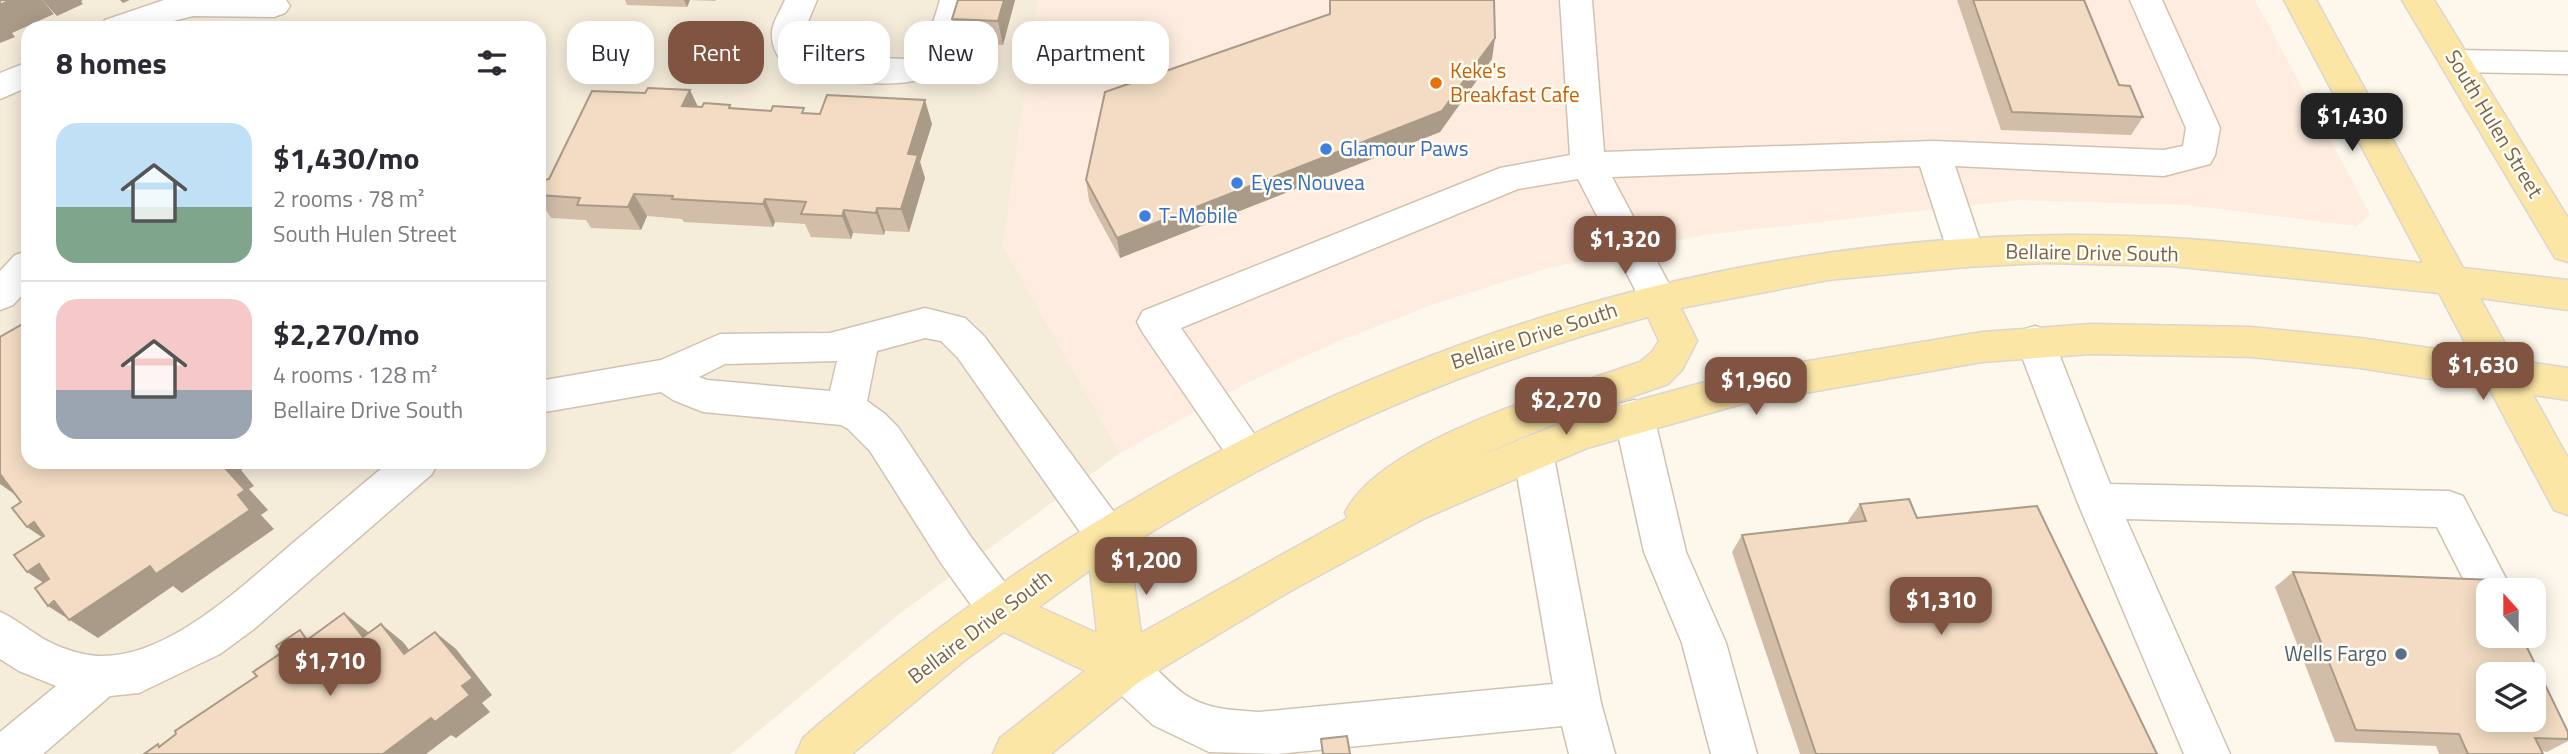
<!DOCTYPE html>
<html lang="en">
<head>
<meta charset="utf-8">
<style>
	:root { --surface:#fff; --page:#f2f2f3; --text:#2b2b33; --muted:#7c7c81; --line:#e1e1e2; --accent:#805440 }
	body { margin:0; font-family:"Titillium Web",sans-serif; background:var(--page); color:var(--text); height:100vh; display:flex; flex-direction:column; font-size:26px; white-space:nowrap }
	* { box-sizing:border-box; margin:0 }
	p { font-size:23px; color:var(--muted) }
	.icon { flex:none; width:38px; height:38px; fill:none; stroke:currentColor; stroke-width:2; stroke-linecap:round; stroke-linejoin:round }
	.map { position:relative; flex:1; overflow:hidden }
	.sheet { position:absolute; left:21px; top:21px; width:525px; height:448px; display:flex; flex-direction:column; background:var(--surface); border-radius:21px; box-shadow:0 4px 18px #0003 }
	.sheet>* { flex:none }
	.hud { position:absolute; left:567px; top:21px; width:665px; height:63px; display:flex; gap:14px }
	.needle { width:46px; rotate:339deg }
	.buttons { position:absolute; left:2476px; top:578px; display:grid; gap:14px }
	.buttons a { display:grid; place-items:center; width:70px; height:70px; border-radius:14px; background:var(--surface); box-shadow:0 4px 18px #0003; font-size:35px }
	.price { position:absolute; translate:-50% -60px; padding:0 16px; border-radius:14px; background:var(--accent); color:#fff; font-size:23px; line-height:46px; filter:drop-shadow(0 2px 4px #0008) }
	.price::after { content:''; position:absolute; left:50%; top:42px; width:21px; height:16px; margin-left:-10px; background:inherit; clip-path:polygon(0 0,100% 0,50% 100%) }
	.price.selected { background:#222; color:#fff }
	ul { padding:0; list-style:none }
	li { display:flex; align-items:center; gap:21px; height:175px; padding:0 35px }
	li+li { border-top:2px solid var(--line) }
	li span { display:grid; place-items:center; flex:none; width:196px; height:140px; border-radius:21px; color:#555 }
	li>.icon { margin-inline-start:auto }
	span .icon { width:84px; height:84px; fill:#fffc; stroke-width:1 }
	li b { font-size:30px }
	h2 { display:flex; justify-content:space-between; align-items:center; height:84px; padding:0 35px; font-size:30px }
	.tag { padding:0 24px; border-radius:21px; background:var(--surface); box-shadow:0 4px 18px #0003; font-size:24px; line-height:63px }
	.tag.selected { background:var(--accent); color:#fff }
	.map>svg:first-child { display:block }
	.residential { fill:#f5ecda; fill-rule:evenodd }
	.commercial { fill:#fdecdf }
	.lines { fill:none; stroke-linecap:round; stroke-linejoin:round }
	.minor-casing { stroke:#d1c2b0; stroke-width:3 }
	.major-casing { stroke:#dcd6d1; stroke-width:3 }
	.minor { fill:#fff; fill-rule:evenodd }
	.major { fill:#fbe6a5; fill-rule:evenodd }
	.wall { fill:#d1bda8 }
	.shaded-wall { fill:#aa9a88 }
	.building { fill:#f3dcc3; stroke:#aa9a88; stroke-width:2; fill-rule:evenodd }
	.food-dot { fill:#e8710a; stroke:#fffcf2; stroke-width:2.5 }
	.shop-dot { fill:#3f7fe0; stroke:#fffcf2; stroke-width:2.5 }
	.service-dot { fill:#5c6f8a; stroke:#fffcf2; stroke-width:2.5 }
	.labels { text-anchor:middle; stroke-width:5; stroke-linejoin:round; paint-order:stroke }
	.food-label { font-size:21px; fill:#c56008; stroke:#fffcf2; text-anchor:start }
	.street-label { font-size:21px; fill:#7a634d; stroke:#fffcf2 }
	.shop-label { font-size:21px; fill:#366cbe; stroke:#fffcf2; text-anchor:start }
	.service-label { font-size:21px; fill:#4e5e75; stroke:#fffcf2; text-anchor:end }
</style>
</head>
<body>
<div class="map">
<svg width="2568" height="754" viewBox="0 0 2568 754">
	<rect width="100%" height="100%" fill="#fdf8eb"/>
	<path class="residential" d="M0,0H1038L1003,246L1120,453L899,614L731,754H0ZM28,28H539V462H28Z"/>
	<polygon class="commercial" points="1038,0 2255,0 2370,214 2357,226 2187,205 2019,200 1703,235 1545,269 1431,305 1334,343 1247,383 1120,453 1003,246"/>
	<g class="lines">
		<defs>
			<g id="minor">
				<polygon points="164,0 286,0 290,6 285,13 274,17 193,16 146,28 100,28 105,20"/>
				<path d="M785,0H817L804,31L808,49L819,56L909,59L926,46L940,0H972C967,17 964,36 957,52C935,98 852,81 812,78C790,72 770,57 772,31C773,22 781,9 785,0Z"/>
				<polygon points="1560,0 1592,0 1604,152 1933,141 2164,150 2183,146 2186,128 2130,0 2162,0 2220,128 2215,155 2210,164 2164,176 1955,166 1984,253 1979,263 1966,267 1953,263 1948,253 1920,166 1612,177 1677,299 1671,309 1658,314 1645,309 1578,179 1518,189 1181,328 1268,454 1262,466 1248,471 1234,466 1143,333 1137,322 1143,311 1500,168 1570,155"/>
				<polygon points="2456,50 2568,52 2568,74 2456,72 2445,69 2440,61 2445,53"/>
				<polygon points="28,62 28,87 0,99 0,73"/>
				<polygon points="28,251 28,289 13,305 0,310 0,271 15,255"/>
				<path d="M925,308L965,318L984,336L1122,523L1128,536L1122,549L1107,554L1092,549L958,358L941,341L925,338L877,351L867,401L885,414L898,427L971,537L1014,595L1020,609L1014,623L999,629L984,623L941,563L870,451L848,429L841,425L703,412L673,400L661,392L539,413V381L661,360L720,334L830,333ZM837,361L830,391L707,380L699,377L725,364Z"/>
				<polygon points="2035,326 2048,330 2054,341 2110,484 2449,491 2463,496 2512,590 2488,590 2488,608 2476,604 2437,527 2126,519 2230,754 2184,754 2077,501 2016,341 2022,330"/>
				<polygon points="1634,400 1648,404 1654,416 1686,552 1726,643 1757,754 1711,754 1682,643 1644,552 1614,416 1620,404"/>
				<path d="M1533,435L1547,440L1553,452L1601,703L1615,754H1569L1562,726L1277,754L1209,752L1153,725L1107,682L1101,667L1107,652L1123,646C1149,656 1162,678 1184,694C1207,710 1233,710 1259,712L1553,684L1513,452L1519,440Z"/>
				<path d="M389,462H438L432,474L254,629L220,654L139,693L110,696L43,754H0V732L56,686L19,671L0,659V612C14,618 23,626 36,634C53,646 81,656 101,656C168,657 239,589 287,548C321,519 355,491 389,462Z"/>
			</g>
			<g id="major">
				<path d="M2284,0H2316L2463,268L2568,280V310L2480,298L2514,360L2568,368V400L2533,395L2568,458V515L2554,510L2489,388L2360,368L2251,357L2091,354L1982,362L1742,404L1587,448L1425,518L1287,593L1139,682L1051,754H993L1000,738L1085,671L1004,632L965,660L852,754H796L803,738L819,724C1174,422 1598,239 2069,235C2187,234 2306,250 2423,263ZM2046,263L2171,266L2439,293L2471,354L2360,338L2251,327L2091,324L1982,332L1742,372L1580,416L1479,456L1554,424L1668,384L1682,370L1697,341L1681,308L1828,280L1966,267ZM1648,317L1659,341L1652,352L1640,362C1566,388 1380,440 1345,513L1348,518L1141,633L1129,546C1293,442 1460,368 1648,317ZM1090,570L1097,633L1039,607Z"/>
				<polygon points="2402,0 2434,0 2568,218 2568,262 2555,258"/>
			</g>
		</defs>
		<use href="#minor" class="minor-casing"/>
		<use href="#major" class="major-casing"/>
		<use href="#minor" class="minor"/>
		<use href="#major" class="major"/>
	</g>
	<g class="wall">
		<polygon points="625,0 716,0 715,1 690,0 687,7 627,5"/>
		<polygon points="1015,0 1003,45 958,43 952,19"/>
		<polygon points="1957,0 2084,0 2119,85 2143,117 2131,135 2001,130"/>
		<polygon points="1492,59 1440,132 1120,258 1089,201 1086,180"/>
		<polygon points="730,105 732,109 806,113 932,124 920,162 925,178 909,232 885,231 884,235 853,233 851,239 811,237 805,224 775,222 773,227 684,222 682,219 647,216 641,230 591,228 586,220 551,218 539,199 539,195 698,107"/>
		<polygon points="1860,504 1917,518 2157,754 1800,754 1732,552 1742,535 1849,523 1848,521"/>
		<polygon points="2293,572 2568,732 2568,741 2547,752 2542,751 2543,754 2439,754 2436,746 2335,742 2275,587"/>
	</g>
	<g class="shaded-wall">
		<polygon points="10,0 42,0 54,14 12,33 15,37 0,43 0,5"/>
		<polygon points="42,0 83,0 81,1 83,4 57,16"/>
		<polygon points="120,0 130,0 123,3"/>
		<polygon points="684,0 690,0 687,7"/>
		<polygon points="1004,0 1015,0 1003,45 998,21"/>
		<polygon points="1495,38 1492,59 1440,132 1120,258 1117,238"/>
		<polygon points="690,90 701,113 682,106"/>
		<polygon points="925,100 932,124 920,162 925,178 909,232 901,209 908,154"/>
		<polygon points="634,194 647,216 641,230 628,207"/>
		<polygon points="765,199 775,222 773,227 763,204"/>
		<polygon points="877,208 885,231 884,235 876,213"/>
		<polygon points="844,210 853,233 851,239 842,216"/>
		<polygon points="228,462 254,462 241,470 254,486 249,489 268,510 261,515 274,529 182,593 173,586 98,638 48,606 238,495 226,469"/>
		<polygon points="0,474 20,498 0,484"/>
		<polygon points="34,522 55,546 27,527"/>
		<polygon points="39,564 56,591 27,572"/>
		<polygon points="344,613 367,631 385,655 363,637"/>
		<polygon points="381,624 403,642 426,672 404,654"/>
		<polygon points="435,632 456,649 492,695 482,703 490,712 456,738 451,735 426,754 383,754 462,686"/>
	</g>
	<g class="building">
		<polygon points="0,0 10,0 0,5"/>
		<polygon points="958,0 1004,0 998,21 952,19"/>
		<polygon points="1330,0 1494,0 1495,38 1442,111 1117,238 1086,180 1105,92 1330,14"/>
		<polygon points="1973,0 2084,0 2119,85 2130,86 2143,117 2012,112"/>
		<polygon points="648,88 690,90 682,106 702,107 704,103 730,105 729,108 771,111 773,106 804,108 802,113 820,114 827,95 925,100 908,154 918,155 901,209 877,208 876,213 844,210 842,216 801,214 806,202 765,199 763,204 672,199 673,196 634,194 628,207 577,205 580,198 539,195 539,190 544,180 549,179 592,91 645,93"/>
		<polygon points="28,321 28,462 228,462 231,465 226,469 245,490 238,495 250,510 156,574 150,566 69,620 54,601 48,606 35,588 49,579 39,564 27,572 14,555 44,536 34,522 27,527 12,508 21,502 0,474 0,337"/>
		<polygon points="1909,499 1917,518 2037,506 2157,754 1816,754 1742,535 1866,521 1860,504"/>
		<path d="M2293,572L2494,580L2498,590H2488V635H2521L2568,732V739L2535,738L2543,754H2468L2459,734L2356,730ZM2488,674H2534V719H2488Z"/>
		<polygon points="344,613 363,637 381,624 404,654 435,632 473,678 462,686 470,695 435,722 431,718 383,754 144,754 158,744 159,747 176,734 175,731 257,676 253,672 281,653 276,646 300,630 307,640"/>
		<polygon points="1347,736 1350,754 1323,754 1321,739"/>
	</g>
	<circle class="food-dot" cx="1436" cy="83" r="7"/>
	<g class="shop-dot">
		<circle cx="1326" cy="149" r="7"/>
		<circle cx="1237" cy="183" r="7"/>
		<circle cx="1145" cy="216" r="7"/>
	</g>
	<circle class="service-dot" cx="2401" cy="654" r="7"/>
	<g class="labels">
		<g class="food-label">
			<text x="1450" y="78">Keke's<tspan x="1450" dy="24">Breakfast Cafe</tspan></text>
		</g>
		<g class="street-label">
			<text transform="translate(2494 124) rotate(59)" y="7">South Hulen Street</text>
			<text transform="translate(2092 253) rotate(1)" y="7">Bellaire Drive South</text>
			<text transform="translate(1534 336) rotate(-18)" y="7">Bellaire Drive South</text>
			<text transform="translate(980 627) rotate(-37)" y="7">Bellaire Drive South</text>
		</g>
		<g class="shop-label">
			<text x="1340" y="156">Glamour Paws</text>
			<text x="1251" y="190">Eyes Nouvea</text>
			<text x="1159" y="223">T-Mobile</text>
		</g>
		<g class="service-label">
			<text x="2387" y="661">Wells Fargo</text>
		</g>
	</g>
</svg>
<div class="buttons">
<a><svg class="needle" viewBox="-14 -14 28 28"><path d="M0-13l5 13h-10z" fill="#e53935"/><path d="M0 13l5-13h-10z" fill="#7c7c81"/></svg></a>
<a><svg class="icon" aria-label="layers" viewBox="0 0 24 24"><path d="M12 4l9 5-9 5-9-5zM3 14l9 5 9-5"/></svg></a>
</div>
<b class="price selected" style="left:2352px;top:153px">$1,430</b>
<b class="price" style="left:1625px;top:276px">$1,320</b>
<b class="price" style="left:2483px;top:402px">$1,630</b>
<b class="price" style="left:1756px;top:417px">$1,960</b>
<b class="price" style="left:1566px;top:437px">$2,270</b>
<b class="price" style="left:1146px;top:597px">$1,200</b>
<b class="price" style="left:1941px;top:637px">$1,310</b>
<b class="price" style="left:330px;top:698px">$1,710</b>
<div class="hud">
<a class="tag">Buy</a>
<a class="tag selected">Rent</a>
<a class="tag">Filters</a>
<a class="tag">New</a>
<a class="tag">Apartment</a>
</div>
<section class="sheet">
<h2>8 homes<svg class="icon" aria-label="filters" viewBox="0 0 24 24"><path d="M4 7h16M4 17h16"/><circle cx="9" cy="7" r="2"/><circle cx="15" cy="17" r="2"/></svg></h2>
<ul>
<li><span style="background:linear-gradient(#bfe0f5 60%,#7fa58c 0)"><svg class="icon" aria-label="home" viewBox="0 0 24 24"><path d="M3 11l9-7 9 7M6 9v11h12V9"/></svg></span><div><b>$1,430/mo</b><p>2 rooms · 78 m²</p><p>South Hulen Street</p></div></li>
<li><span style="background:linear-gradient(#f6c9c9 65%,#9aa5b1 0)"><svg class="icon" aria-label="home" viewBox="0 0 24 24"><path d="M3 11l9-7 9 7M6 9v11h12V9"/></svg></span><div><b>$2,270/mo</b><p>4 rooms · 128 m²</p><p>Bellaire Drive South</p></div></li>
</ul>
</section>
</div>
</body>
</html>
